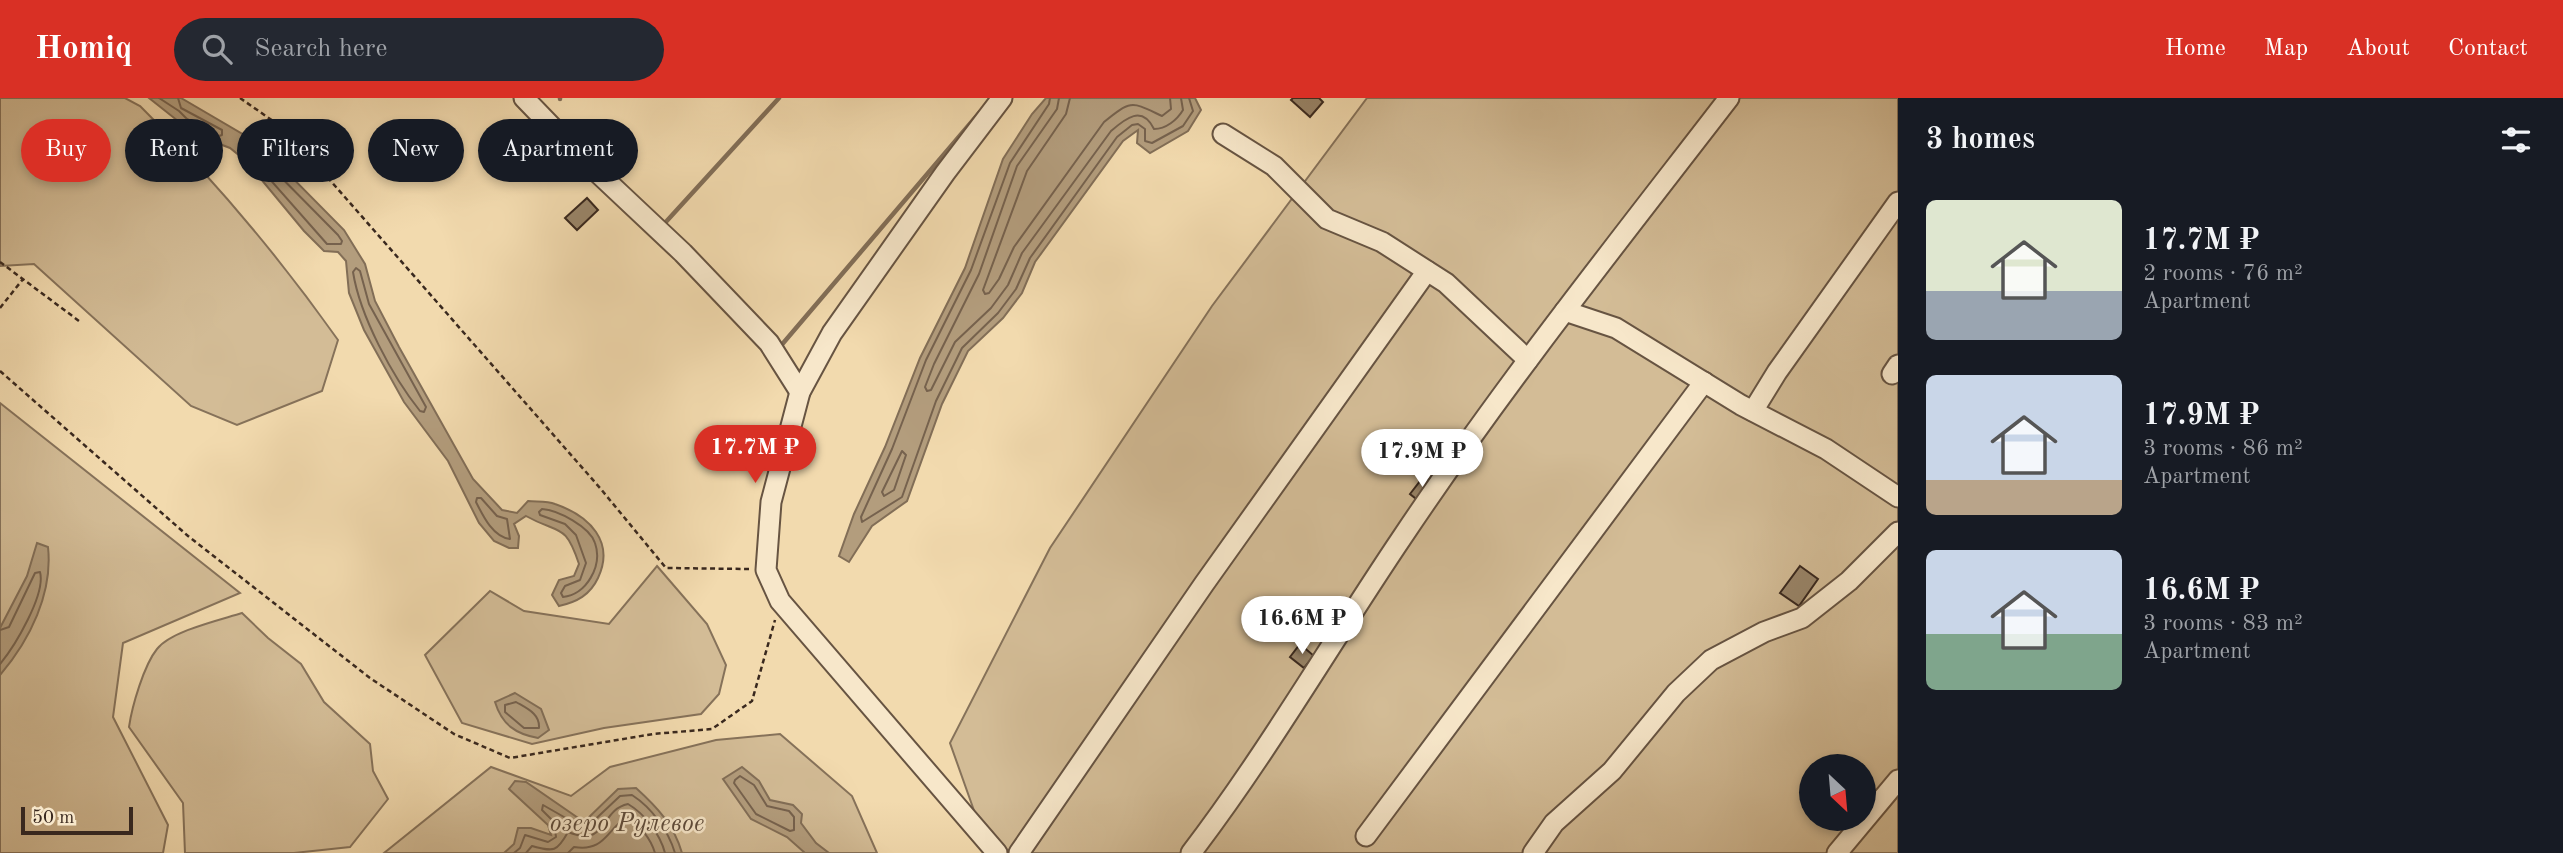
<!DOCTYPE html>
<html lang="en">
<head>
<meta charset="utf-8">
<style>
	:root { --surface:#171b24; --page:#242831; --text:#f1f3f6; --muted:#9ea1a6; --accent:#d93025 }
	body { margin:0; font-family:"Old Standard TT",serif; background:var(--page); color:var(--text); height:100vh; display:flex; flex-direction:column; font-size:26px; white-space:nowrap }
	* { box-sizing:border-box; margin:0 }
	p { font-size:23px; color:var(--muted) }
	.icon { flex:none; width:38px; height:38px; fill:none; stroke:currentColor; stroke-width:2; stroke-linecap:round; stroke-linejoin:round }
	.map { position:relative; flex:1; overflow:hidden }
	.details { display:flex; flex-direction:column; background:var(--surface); width:665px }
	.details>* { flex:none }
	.hud { position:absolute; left:21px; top:21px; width:665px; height:63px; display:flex; gap:14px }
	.needle { width:46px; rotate:154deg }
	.buttons { position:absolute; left:1799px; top:656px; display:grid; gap:14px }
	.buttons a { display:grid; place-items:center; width:77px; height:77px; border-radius:50%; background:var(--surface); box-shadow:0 4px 10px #0003; font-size:35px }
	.scale { position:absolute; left:21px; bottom:18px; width:112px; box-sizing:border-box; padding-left:7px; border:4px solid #39281e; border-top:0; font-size:19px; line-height:24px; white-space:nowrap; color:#39281e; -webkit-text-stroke:5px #f7e7ca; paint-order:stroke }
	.price { position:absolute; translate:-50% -60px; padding:0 16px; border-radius:24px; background:#fff; color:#222; font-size:23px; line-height:46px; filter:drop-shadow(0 2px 4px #0008) }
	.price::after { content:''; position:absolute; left:50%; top:42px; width:21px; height:16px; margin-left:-10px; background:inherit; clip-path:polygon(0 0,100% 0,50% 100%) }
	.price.on { background:var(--accent); color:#fff }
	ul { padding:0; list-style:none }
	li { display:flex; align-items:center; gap:21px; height:175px; padding:0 28px }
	li span { display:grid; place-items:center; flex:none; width:196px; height:140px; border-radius:10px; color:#555 }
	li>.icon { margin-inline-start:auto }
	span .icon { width:84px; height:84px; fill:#fffc; stroke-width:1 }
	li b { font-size:30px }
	h2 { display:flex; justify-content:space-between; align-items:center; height:84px; padding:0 28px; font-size:30px }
	.chip { padding:0 24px; border-radius:32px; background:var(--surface); box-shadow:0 4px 10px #0003; font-size:24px; line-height:63px }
	.chip.on { background:var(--accent); color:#fff }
	header { display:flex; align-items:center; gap:42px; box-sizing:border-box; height:98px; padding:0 35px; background:var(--accent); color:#fff }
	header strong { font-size:33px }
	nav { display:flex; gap:38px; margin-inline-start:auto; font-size:24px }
	.search { width:490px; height:63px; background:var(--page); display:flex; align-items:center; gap:18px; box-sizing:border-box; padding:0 24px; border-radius:38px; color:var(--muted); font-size:26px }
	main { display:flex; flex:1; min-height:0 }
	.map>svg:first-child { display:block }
	.green { fill:#d3bc96; stroke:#86725a; stroke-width:2; fill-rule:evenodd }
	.water { fill:#b39d7d; stroke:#826e57; stroke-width:2 }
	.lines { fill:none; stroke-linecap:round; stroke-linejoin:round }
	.shore { stroke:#76624e; stroke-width:2 }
	.stream { stroke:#826e57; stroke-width:4.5 }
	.building { fill:#998569; stroke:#39281e; stroke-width:2 }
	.minor-casing { stroke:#675442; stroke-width:23 }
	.path { stroke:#39281e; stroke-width:2.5; stroke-dasharray:5 3.5; stroke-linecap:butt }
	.minor { stroke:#f7e7ca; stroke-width:19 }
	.labels { text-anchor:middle; stroke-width:5; stroke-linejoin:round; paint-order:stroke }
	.water-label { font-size:26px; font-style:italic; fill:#5e4b3a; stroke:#f7e7ca }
</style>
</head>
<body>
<header>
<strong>Homiq</strong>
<div class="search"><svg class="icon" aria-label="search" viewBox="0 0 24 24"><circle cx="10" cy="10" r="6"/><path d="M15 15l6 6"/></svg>Search here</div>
<nav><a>Home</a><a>Map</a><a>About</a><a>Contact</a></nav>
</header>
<main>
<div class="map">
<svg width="1898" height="755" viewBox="0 0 1898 755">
	<rect width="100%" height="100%" fill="#f2daae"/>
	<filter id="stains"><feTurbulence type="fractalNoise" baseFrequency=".00286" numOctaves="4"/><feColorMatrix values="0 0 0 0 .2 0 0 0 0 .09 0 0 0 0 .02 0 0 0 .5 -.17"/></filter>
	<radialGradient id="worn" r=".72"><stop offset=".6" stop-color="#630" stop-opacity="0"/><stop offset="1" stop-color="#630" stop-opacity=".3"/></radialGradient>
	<g class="green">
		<path d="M0,0H125L140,8C215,82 277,156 338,242L322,293L237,327L191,308L34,166L0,168Z"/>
		<path d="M1367,0H1898V755H1010L977,721L950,645L1050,450L1212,208ZM1811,668H1864V721H1811Z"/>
		<polygon points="0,305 240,495 123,545 113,619 168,727 163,755 0,755"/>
		<polygon points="657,468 707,526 726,567 719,596 701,616 604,630 532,646 462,625 425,557 490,493 524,513 609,526"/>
		<path d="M242,515L268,540L301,566L324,604L370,646L373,673L388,701L350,749L294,755H185L183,705L129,629C132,608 144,567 157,551C171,533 220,522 242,515Z"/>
		<polygon points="780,636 852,698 877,755 384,755 491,669 571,698 610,669 716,642"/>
	</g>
	<g class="water">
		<path d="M149,0H181L258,45L344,132L365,166L375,203L399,249L473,381L502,412L517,415L528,403C536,404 547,403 555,406C590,418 615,444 598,480C590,497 577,504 559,508L552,497L559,482L574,478L579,466C565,424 560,437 526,418L514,426L519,438L518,450H509L494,443L479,425L448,363L404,304L364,232L349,195L346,163L338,154L324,153L304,133L246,63L230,50L204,40L183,27Z"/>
		<polygon points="1046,0 1195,0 1201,12 1188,33 1150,55 1137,45 1138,32 1123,43 1035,164 1022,195 1003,220 968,253 942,306 907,403 872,428 849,464 839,458 854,416 885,349 920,260 965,170 1003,61 1032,16"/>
		<path d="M37,445L48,449C53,495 30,542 0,577V530L27,478Z"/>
		<path d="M515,595L541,611L549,632L538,640C516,636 502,627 495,604Z"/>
		<polygon points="742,669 759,683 770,702 793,707 802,716 801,725 816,745 829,755 805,755 787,739 751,721 723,681"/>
		<path d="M515,683L526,684L584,724L618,691L636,690C657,709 674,727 682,755H504L514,746L518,730H531L551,737L548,727L509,691Z"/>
	</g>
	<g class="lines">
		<g class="shore">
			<polyline points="159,0 179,13 187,21 219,38 222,37 222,32 181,10 178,0"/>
			<polyline points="1050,0 1049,6 1010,65 971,172 926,262 892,351 861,419 862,424 902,399 936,303 962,250 998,215 1016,191 1030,160 1117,39 1132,27 1138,26 1145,31 1145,43 1152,45 1183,28 1193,13 1189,0"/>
			<path d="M1059,0L1057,11L1017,68L979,176L934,266L925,289L927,293L931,292L955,244L991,210L1008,187L1022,155L1111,33C1126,20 1142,7 1154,31C1166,31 1177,22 1183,12L1181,0"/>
			<path d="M1070,0L1066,16L1027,73L983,192L985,196L989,195L999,181L1014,149L1104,24C1132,1 1132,4 1162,18L1171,11L1170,0"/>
			<polygon points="250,48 338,137 342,143 341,146 327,146 245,53 245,49"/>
			<path d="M356,170L360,173L369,206L426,309L424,314L420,313C392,278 360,218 353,174Z"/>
			<polygon points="902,353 906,357 894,392 884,398 882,394"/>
			<path d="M477,400H481L497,418L507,421L510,441C493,439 483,418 476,404Z"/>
			<path d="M542,411C558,412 590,429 595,445C603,468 586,497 563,499L561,495L565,488L580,482L586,465L576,437L565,426L540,417L539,414Z"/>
			<path d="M0,532L9,529L35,475L40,474C46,496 15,548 0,566"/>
			<path d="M516,604C528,611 540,616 539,630H524L505,614V607Z"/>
			<polygon points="740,678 754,687 767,708 789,713 794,719 794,732 790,733 756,716 734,685 735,682"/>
			<path d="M514,755L520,750L525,737L548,744L556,739L554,724L542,712L543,707L585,731L620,698L632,697C652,710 668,732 675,755"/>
			<path d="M526,755L532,748C554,754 557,754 568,734C609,750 599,712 628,706C645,716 660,736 665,755"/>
			<path d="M568,755L574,749C605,754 606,732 627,719C639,726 651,741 655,755"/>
		</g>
		<g class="stream">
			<polyline points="560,1 560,0"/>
			<polyline points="664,126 779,0"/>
			<polyline points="779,250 980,14"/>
		</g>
	</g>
	<g class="building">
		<polygon points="1293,0 1319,0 1323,4 1310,19 1291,2"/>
		<polygon points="587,100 598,112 577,132 565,120"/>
		<polygon points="1424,378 1434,386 1420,404 1410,396"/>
		<polygon points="1800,468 1818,481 1799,508 1780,495"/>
		<polygon points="1300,546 1314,558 1304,570 1290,559"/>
	</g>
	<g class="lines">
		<defs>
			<g id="minor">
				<polyline points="524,0 581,59 683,155 769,245 800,294"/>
				<polyline points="1223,36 1274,68 1327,121 1382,144 1446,185 1528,262"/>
				<polyline points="1565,213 1616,230 1741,307 1826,351 1898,399"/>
				<polyline points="1892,276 1898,267"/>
				<polyline points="1753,313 1777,274 1898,104"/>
				<polyline points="1366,738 1704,284"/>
				<polyline points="997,755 780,503 766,472 771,404 800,294 832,235 945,75 1002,0"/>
				<polyline points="1019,755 1204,486 1427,173"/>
				<path d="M1191,755C1268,654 1332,543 1403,438C1504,287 1618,144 1729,0"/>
				<polyline points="1533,755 1554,725 1612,673 1676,595 1711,562 1764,534 1802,520 1849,483 1898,434"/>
				<polyline points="1837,755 1898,682"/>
			</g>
		</defs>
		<use href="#minor" class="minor-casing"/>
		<g class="path">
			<polyline points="240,0 286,32 600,390 666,470 749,471"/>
			<polyline points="0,164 79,223"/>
			<polyline points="0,210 23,181"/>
			<polyline points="0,273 188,438 370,580 454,636 510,660 653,636 712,631 752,603 775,522"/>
		</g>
		<use href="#minor" class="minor"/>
	</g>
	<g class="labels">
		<g class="water-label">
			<text x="627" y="733">озеро Рулевое</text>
		</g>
	</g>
	<rect width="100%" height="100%" filter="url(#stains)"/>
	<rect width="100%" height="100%" fill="url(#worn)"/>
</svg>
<div class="buttons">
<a><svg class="needle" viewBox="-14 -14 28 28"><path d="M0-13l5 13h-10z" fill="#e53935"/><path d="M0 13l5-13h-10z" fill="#9ea1a6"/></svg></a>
</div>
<div class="scale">50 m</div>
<b class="price on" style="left:755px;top:387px">17.7M ₽</b>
<b class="price" style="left:1422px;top:391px">17.9M ₽</b>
<b class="price" style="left:1302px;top:558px">16.6M ₽</b>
<div class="hud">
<a class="chip on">Buy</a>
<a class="chip">Rent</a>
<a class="chip">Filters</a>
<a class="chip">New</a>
<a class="chip">Apartment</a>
</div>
</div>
<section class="details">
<h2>3 homes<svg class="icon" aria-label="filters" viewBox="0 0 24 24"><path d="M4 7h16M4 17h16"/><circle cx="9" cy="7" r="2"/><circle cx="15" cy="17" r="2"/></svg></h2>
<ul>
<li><span style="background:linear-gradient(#dfe7d0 65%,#9aa5b1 0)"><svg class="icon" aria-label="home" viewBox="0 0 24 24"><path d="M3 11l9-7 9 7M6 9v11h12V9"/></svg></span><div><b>17.7M ₽</b><p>2 rooms · 76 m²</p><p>Apartment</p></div></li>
<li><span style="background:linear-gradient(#c9d6e8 75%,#b9a48a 0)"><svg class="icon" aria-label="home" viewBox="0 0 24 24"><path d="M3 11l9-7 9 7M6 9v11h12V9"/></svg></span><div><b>17.9M ₽</b><p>3 rooms · 86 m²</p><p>Apartment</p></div></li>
<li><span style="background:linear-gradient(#c9d6e8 60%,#7fa58c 0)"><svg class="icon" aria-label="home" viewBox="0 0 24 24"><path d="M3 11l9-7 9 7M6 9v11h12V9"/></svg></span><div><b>16.6M ₽</b><p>3 rooms · 83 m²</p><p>Apartment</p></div></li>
</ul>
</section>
</main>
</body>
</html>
